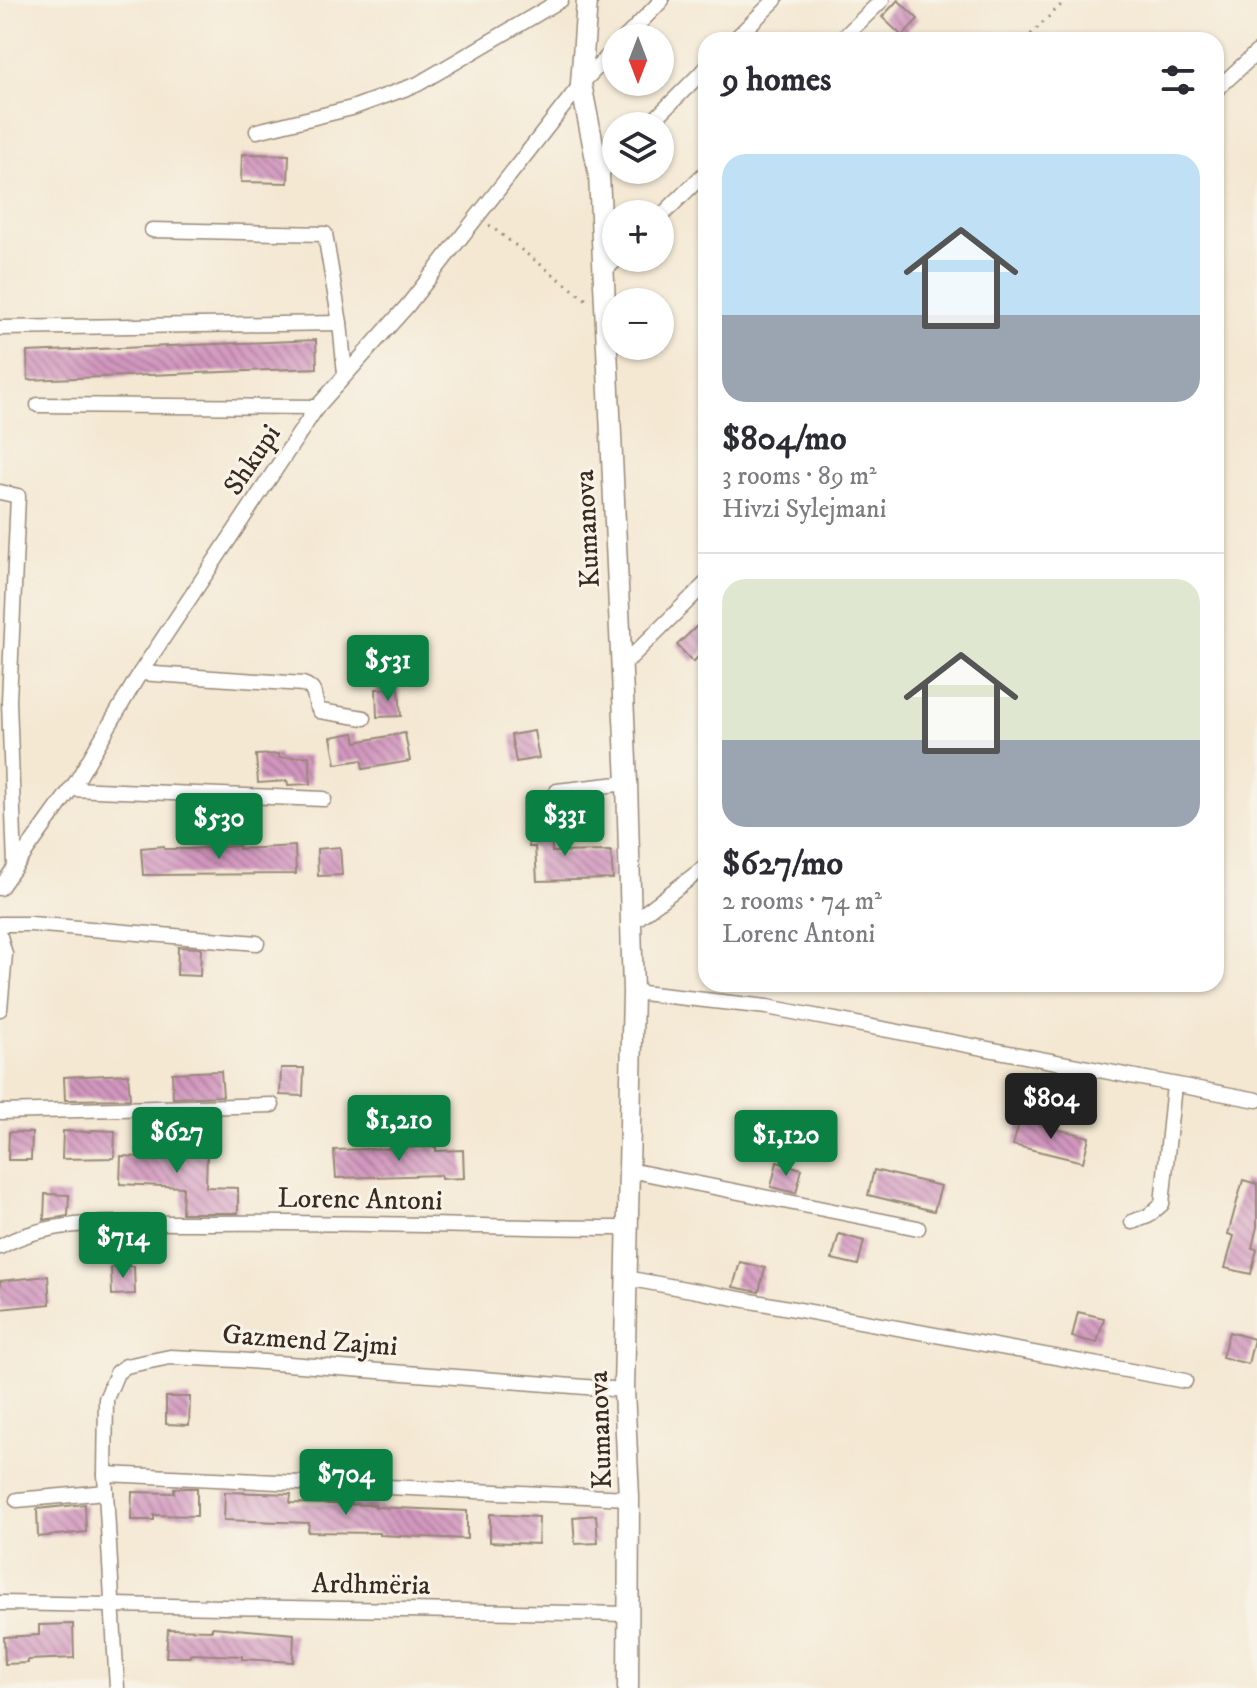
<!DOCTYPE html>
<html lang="en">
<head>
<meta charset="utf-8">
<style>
	:root { --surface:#fff; --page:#f2f2f3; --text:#2b2b33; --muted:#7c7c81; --line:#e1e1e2; --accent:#0b8043 }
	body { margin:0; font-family:"IM FELL DW Pica",serif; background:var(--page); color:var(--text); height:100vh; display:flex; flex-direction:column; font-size:30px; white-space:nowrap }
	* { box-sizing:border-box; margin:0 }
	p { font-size:26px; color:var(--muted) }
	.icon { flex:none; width:44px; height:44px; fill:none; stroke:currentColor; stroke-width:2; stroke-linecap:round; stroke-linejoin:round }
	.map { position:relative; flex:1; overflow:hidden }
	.drawer { position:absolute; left:698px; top:32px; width:526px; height:960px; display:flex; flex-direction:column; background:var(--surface); border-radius:24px; box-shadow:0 2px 6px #0004 }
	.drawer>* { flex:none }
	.needle { width:52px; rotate:180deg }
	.tools { position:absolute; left:602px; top:24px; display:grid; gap:16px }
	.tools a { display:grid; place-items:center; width:72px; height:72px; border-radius:50%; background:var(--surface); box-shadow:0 2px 6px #0004; font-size:40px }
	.price { position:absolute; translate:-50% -68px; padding:0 18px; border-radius:8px; background:var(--accent); color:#fff; font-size:26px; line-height:52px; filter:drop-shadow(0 2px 4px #0008) }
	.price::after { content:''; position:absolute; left:50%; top:48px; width:24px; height:18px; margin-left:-12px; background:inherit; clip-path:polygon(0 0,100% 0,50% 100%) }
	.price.on { background:#222; color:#fff }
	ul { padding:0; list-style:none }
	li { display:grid; align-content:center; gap:16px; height:424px; padding:0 24px }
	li+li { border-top:2px solid var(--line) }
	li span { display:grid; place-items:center; height:248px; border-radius:24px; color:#555 }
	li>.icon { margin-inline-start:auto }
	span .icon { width:144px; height:144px; fill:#fffc; stroke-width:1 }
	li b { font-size:34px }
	h2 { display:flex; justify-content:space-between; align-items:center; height:96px; padding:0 24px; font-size:34px }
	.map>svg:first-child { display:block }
	.building { fill:url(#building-back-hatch) }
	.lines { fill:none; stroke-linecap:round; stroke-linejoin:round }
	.minor-casing { stroke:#988978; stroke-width:17 }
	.secondary-casing { stroke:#988978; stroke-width:23 }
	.path { stroke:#988978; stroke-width:3; stroke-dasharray:2 6; stroke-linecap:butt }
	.minor { stroke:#fff; stroke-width:14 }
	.secondary { stroke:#fff; stroke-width:20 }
	.labels { text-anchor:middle; stroke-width:6; stroke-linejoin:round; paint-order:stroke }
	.street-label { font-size:28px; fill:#3b2a1e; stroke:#f7f3e8 }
</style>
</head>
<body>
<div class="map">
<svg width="1257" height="1688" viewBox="0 0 1257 1688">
	<defs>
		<pattern id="building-back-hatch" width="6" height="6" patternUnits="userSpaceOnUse" patternTransform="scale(2)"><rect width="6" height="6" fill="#d196be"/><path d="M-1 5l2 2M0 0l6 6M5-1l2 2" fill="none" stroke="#ab7b9a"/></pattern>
	</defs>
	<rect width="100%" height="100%" fill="#f7f3e8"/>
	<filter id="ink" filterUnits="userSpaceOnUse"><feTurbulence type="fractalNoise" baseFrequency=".0125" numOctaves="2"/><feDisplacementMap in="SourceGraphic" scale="16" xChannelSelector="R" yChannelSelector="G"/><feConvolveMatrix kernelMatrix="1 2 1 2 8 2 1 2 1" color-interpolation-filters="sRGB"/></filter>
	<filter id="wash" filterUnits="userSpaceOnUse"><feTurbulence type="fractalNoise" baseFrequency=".006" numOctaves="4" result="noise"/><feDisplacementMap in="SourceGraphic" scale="32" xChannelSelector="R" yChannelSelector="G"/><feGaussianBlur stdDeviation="1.8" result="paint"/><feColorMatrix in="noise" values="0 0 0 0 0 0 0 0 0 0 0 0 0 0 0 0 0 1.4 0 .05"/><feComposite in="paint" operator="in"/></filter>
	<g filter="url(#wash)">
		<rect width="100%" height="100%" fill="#f4e8d3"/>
		<g id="blocks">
			<g class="building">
				<polygon points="898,0 918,19 902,36 882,17"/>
				<polygon points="242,154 289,155 288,183 241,182"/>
				<polygon points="316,340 317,368 28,380 27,352"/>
				<polygon points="697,626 706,635 706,649 693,662 677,645"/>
				<polygon points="399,688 401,716 377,717 376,689"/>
				<polygon points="534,731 539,758 516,762 511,735"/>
				<polygon points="354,733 356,742 405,733 410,761 363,769 362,760 336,764 331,737"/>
				<polygon points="279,754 279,758 309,756 311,784 288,785 287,781 258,783 256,755"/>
				<polygon points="551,818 552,852 611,851 613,879 537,881 535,847 529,847 527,820"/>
				<polygon points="164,846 164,849 189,849 239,846 239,849 295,846 296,874 143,875 141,848"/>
				<polygon points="340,847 342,875 318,876 317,849"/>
				<polygon points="178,947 201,948 200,976 177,975"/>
				<polygon points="281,1068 304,1068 303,1096 280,1095"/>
				<polygon points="221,1071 223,1096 173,1098 172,1073"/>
				<polygon points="128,1074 130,1099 65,1100 64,1077"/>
				<polygon points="1020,1120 1089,1137 1083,1162 1013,1145"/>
				<polygon points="142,1126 165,1127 164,1151 207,1152 206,1187 238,1188 238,1213 182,1213 183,1187 120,1184 121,1156 141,1157"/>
				<polygon points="92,1130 115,1131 114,1158 62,1159 63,1131 91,1132"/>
				<polygon points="9,1132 32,1133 31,1160 8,1160"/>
				<polygon points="436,1147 436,1151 463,1150 464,1178 441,1179 441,1175 336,1178 334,1150"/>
				<polygon points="777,1162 802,1169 796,1193 771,1187"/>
				<polygon points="874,1170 941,1186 934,1211 868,1195"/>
				<polygon points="1243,1180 1257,1184 1257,1227 1252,1248 1257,1249 1251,1274 1225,1268 1234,1236 1228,1234"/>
				<polygon points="45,1194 69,1195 68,1216 44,1220"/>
				<polygon points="839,1234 864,1241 858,1265 832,1259"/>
				<polygon points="740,1262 765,1268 759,1292 733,1287"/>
				<polygon points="134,1266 135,1294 112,1295 111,1267"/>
				<polygon points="48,1276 50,1304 0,1309 0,1281"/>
				<polygon points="1078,1312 1104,1318 1097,1343 1072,1337"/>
				<polygon points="1229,1332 1254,1339 1248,1364 1222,1357"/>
				<polygon points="166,1397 190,1397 189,1425 166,1424"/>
				<polygon points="174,1488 197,1488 197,1516 154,1515 154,1520 131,1520 132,1492 174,1493"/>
				<polygon points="225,1492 291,1494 290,1503 375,1505 375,1507 467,1511 467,1539 380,1535 380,1533 308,1532 309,1523 224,1520"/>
				<polygon points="85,1504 86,1532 38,1537 37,1509"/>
				<polygon points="490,1514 539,1517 538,1544 490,1542"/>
				<polygon points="596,1515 598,1543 575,1544 573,1517"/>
				<polygon points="73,1624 74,1658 28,1660 28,1663 5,1664 4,1637 39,1635 39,1625"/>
				<polygon points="212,1627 294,1634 293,1662 242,1659 242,1656 190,1654 190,1657 166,1657 168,1629 212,1630"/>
			</g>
		</g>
	</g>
	<g filter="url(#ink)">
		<use href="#blocks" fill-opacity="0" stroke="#988978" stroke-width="2"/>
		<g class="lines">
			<defs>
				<g id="minor">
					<polyline points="625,38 662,0"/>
					<polyline points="734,40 775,0"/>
					<polyline points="841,40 882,0"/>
					<polyline points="1216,90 1257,52"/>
					<polyline points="648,126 706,68"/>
					<polyline points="257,131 352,108 418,84 561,0"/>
					<polyline points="599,174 616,158"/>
					<polyline points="660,217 706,172"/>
					<polyline points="152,230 325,234 340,323 345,374"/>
					<polyline points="602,273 618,258"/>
					<polyline points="0,328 340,323"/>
					<polyline points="38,405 317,407"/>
					<polyline points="0,492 18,496 9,701 15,866"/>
					<polyline points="621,667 706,583"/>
					<path d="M140,673L303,684C320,690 311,700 320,711L364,718"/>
					<polyline points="71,789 324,799"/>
					<polyline points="557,791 627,783"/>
					<polyline points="0,888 76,782 140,673 317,407 408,305 581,84 616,48"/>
					<polyline points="0,924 31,924 257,943"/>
					<polyline points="630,924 706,866"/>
					<polyline points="0,936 5,954 0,1009"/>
					<polyline points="633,992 767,1007 1257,1100"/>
					<polyline points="0,1112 272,1105"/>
					<polyline points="629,1170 918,1228"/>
					<polyline points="1132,1222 1148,1216 1162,1204 1174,1085"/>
					<path d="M0,1247C53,1215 136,1224 197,1223C340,1221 484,1228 627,1228"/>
					<polyline points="626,1278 1185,1381"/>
					<polyline points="105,1474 629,1498"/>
					<polyline points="17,1500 106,1492"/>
					<polyline points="0,1603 630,1614"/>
					<polyline points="117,1688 105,1474 106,1399 117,1373 126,1366 170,1357 237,1360 624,1390"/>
				</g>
				<polyline id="secondary" points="587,0 581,84 599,174 627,783 633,992 624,1390 629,1498 628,1688"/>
			</defs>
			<use href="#minor" class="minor-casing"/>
			<use href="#secondary" class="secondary-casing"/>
			<g class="path">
				<polyline points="1025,40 1066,0"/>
				<polyline points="489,225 588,301"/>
			</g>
			<use href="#minor" class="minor"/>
			<use href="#secondary" class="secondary"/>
		</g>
	</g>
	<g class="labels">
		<g class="street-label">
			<text transform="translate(251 459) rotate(-56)" y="10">Shkupi</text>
			<text transform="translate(586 529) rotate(-93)" y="10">Kumanova</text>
			<text transform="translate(360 1198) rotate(1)" y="10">Lorenc Antoni</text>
			<text transform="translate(310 1339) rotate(4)" y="10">Gazmend Zajmi</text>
			<text transform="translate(599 1430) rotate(-92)" y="10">Kumanova</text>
			<text transform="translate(371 1583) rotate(1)" y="10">Ardhmëria</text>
		</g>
	</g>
</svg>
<div class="tools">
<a><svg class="needle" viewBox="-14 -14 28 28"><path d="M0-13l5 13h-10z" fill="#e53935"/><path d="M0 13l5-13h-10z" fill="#7c7c81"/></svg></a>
<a><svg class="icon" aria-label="layers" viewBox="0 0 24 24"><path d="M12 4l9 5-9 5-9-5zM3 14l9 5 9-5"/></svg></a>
<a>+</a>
<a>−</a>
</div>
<b class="price" style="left:388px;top:703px">$531</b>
<b class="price" style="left:565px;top:858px">$331</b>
<b class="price" style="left:219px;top:861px">$530</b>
<b class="price on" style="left:1051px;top:1141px">$804</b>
<b class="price" style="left:399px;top:1163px">$1,210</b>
<b class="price" style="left:177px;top:1175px">$627</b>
<b class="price" style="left:786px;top:1178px">$1,120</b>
<b class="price" style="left:123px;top:1280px">$714</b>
<b class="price" style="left:346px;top:1517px">$704</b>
<section class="drawer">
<h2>9 homes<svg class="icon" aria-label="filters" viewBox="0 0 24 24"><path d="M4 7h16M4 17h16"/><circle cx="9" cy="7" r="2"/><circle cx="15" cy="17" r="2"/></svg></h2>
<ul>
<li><span style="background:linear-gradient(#bfe0f5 65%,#9aa5b1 0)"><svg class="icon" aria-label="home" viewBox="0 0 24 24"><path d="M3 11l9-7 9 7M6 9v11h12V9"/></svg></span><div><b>$804/mo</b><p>3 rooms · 89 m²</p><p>Hivzi Sylejmani</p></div></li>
<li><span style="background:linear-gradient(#dfe7d0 65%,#9aa5b1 0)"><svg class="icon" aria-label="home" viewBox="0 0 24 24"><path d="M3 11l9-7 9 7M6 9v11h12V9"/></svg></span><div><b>$627/mo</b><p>2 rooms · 74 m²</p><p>Lorenc Antoni</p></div></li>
</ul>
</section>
</div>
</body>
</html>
